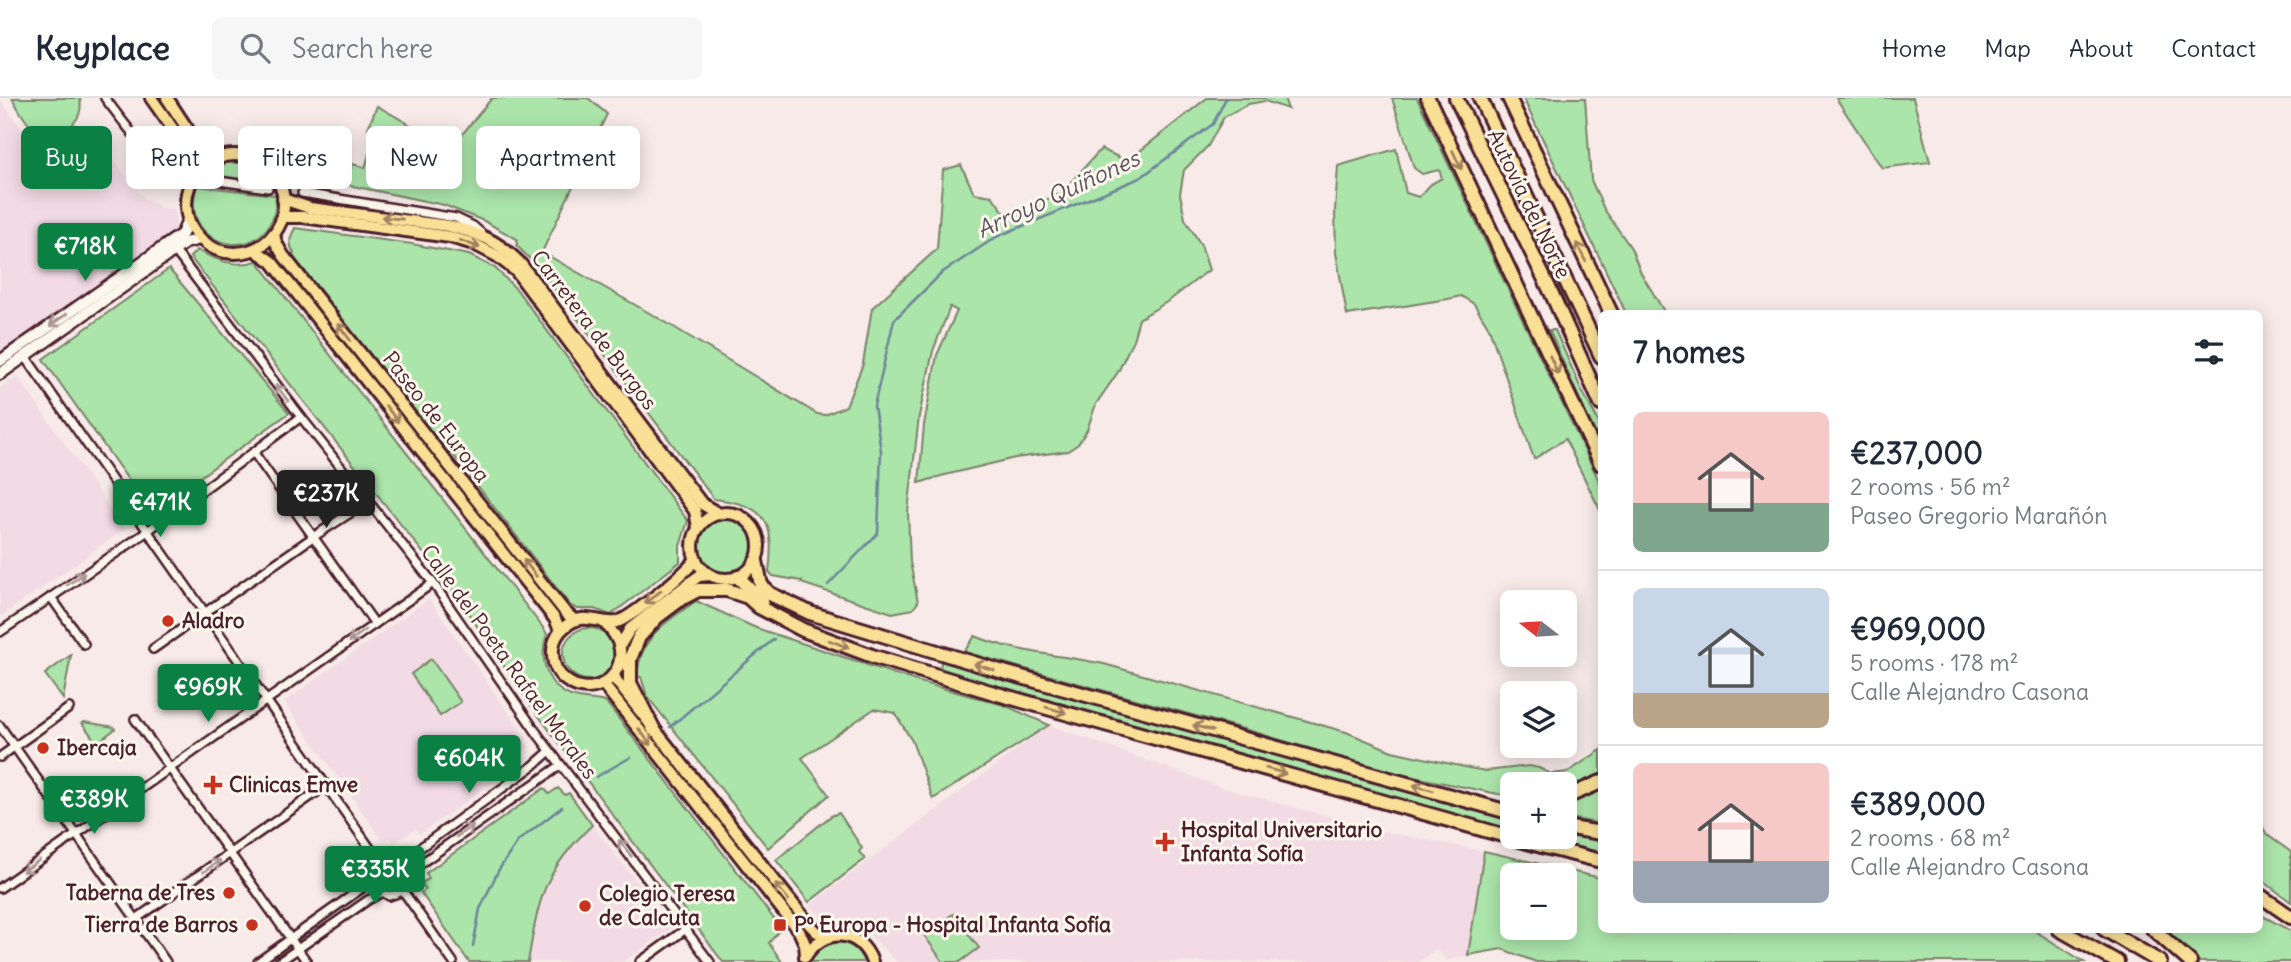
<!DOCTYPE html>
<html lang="en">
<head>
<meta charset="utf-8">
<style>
	:root { --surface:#fff; --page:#f6f6f7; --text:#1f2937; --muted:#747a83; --line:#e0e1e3; --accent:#0b8043 }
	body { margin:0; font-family:Delius,sans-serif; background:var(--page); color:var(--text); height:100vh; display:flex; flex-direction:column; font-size:26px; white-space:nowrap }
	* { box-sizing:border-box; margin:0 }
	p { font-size:23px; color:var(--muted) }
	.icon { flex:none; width:38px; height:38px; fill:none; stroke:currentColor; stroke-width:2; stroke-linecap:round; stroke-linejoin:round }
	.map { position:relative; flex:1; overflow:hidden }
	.panel { position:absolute; left:1598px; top:212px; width:665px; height:623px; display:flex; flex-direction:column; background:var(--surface); border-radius:10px; box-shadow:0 4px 18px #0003 }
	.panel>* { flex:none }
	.top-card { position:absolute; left:21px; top:28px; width:665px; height:63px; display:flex; gap:14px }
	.needle { width:46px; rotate:287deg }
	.fabs { position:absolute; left:1500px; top:492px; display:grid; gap:14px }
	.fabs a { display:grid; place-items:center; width:77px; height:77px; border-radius:10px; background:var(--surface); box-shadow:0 4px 18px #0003; font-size:35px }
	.price { position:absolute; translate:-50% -60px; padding:0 16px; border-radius:7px; background:var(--accent); color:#fff; font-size:23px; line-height:46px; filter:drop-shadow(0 2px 4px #0008) }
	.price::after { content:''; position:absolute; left:50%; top:42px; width:21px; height:16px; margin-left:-10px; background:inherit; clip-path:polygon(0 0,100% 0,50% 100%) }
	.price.active { background:#222; color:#fff }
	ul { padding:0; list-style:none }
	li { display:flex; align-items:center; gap:21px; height:175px; padding:0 35px }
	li+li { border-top:2px solid var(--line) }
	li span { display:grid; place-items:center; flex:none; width:196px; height:140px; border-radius:10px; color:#555 }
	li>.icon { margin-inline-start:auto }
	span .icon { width:84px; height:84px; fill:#fffc; stroke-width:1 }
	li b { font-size:30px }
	h2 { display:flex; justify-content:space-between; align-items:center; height:84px; padding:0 35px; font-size:30px }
	.tag { padding:0 24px; border-radius:10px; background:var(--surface); box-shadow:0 4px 18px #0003; font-size:24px; line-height:63px }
	.tag.active { background:var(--accent); color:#fff }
	header { display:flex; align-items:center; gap:42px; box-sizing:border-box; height:98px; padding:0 35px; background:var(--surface); border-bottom:2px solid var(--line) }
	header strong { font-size:33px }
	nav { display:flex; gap:38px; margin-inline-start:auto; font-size:24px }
	.search { width:490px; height:63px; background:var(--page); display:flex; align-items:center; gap:18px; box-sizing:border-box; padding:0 24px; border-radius:10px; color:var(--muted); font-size:26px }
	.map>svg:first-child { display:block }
	.built { fill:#f2dbe4 }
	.green { fill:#abe5aa; stroke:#7a826a; stroke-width:2; fill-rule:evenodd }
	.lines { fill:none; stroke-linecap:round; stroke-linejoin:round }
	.stream { stroke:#6c8599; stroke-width:2.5 }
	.street-tunnel { stroke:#d4c1c2; stroke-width:7; stroke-dasharray:7 3.5; stroke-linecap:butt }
	.street-casing { stroke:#4a1f2b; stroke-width:12 }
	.secondary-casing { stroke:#4a1f2b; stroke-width:15 }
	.primary-casing { stroke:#4a1f2b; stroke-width:16 }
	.highway-casing { stroke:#4a1f2b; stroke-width:18 }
	.street { stroke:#fbf7ec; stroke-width:7 }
	.secondary { stroke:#fbf7ec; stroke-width:10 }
	.primary { stroke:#fadf96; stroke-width:10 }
	.highway { stroke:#fadf96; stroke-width:12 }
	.oneway { stroke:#a27f60 }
	.oneway2 { stroke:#ab9695 }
	.poi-dot { fill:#c8321e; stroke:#fbf7ec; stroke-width:2.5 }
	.labels { text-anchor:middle; stroke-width:6; stroke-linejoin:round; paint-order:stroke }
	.street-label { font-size:21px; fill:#4a1f2b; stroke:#fbf7ec }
	.poi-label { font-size:21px; font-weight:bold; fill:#4a1f2b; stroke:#fbf7ec; text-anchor:start }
	.water-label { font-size:23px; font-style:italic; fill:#5b5262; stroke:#fbf7ec }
</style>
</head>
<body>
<header>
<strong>Keyplace</strong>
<div class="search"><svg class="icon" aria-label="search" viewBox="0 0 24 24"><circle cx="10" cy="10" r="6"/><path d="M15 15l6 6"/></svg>Search here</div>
<nav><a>Home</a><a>Map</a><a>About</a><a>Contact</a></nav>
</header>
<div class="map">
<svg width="2291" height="864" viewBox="0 0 2291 864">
	<rect width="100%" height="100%" fill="#f7eae8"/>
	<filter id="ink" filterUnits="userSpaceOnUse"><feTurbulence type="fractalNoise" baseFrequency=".0143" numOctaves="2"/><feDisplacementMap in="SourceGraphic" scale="14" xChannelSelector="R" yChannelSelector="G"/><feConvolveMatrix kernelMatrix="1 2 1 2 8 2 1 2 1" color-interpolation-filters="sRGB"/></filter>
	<g filter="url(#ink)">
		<g class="built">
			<polygon points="0,2 48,66 94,33 131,85 144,100 161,110 174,111 177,134 0,258"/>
			<polygon points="17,278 125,431 0,519 0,290"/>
			<polygon points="429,501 527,641 525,644 529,650 519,656 523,663 420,736 416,730 394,746 390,740 383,743 284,604"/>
			<polygon points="1049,627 1223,690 1390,735 1484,753 1468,857 1447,862 1436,851 1418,864 897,864 859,826 830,829 810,807"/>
			<polygon points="592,727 672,830 623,864 528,864 536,812 549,779 570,749"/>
		</g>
		<g class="green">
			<path d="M12,0H80C83,17 76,24 64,34L60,31C35,48 23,18 12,0Z"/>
			<path d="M492,0H588L607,16L542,154L667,225L817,316L825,317L846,308L863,266L872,210L937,151L943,72L961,67L974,95L992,98L1004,114L1012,117L1061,95L1101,51L1127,63L1207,0H1284L1288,11L1265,3L1248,6L1224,19L1208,48L1184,72L1180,96L1185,121L1201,147L1209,172L1170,202L1139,221L1133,242L1118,274L1096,306L1087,332L1078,346L1068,353L1015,360L941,378L919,385L924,327L937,257L957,213L950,209L933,253L919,318L908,414L910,464L918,504L913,511L892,515L801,485L802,483L773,478L769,474C775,424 767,407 714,401L539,170L517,148V141L484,123L444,107L343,86L353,66L365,70L375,36L368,30L377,8L451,50Z"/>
			<polygon points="1392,0 1417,0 1601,387 1601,414 1565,341 1534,361 1489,230 1474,206 1461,198 1448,201 1347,217 1336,155 1335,112 1338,68 1396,51 1406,95 1419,99 1431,86 1442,80 1439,72 1422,76 1414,70"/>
			<polygon points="1523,0 1585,0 1591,82 1604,111 1631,150 1641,175 1665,215 1626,215"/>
			<polygon points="1836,0 1913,0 1930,64 1882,70"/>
			<path d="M229,64C248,65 260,71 271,86L205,77L216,69Z"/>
			<path d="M197,88L276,97C278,172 175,154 197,88Z"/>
			<path d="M295,130L412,146L469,157L495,170L517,192L688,423L680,448V464L611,517L594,511H577L570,507L452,355L447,354L293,158L294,155C288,146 290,139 295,130Z"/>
			<path d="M197,152C215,162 235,170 257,163L544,531L547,536C539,560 545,588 571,598C582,602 594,601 605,604L609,608L781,830L769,845L782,864H723L532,609L454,494L190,159Z"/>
			<polygon points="169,171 289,315 151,414 43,261"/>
			<polygon points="1549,232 1555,232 1582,293 1601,328 1601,350"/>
			<circle cx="726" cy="448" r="27"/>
			<path d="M696,503L756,530L916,583L1004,607L1049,627L933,701L912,643L895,615L874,611L802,660L829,697L768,750L647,598L641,579L637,578C641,537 665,525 696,503Z"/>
			<circle cx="589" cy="556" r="26"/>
			<path d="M975,538C1016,555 1061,557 1104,566L1346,634L1392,653L1469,670L1486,673L1529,668L1539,670L1551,676L1568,674L1601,652V677L1565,691L1564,686H1512V697L1498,696L1380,672L1258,635L964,554Z"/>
			<polygon points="71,557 63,601 45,576"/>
			<polygon points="431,561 461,604 440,618 411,576"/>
			<polygon points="941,563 1512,722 1512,734 940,573"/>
			<polygon points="84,624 114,629 115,631 97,645 82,625"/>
			<path d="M544,690L549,696L558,690L565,697L569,695L592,727C543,774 539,799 528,864H469L421,795L426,791L421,785L429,781L426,775Z"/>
			<polygon points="1601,691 1601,726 1565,719 1565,705"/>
			<polygon points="839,715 862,750 859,754 865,761 809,804 776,762 831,718"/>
			<polygon points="2259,720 2266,736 2291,754 2291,804 2259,780"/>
			<polygon points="1565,735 1601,740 1601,754 1529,739 1564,738"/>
			<path d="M1484,753L1601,780V831H2032L2084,864H1536L1502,851L1468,857ZM1512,777H1564V830H1512Z"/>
			<circle cx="390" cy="778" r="13"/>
			<polygon points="953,816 979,850 960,864 943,864 924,837"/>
			<polygon points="2259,816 2291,833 2291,864 2200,864 2160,831 2259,831"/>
			<path d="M831,844C847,843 858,849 864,864H810C815,854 820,849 831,844Z"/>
		</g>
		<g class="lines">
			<g class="stream">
				<polyline points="828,487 878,435 881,353 874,308 894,222 943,174 996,139 1140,80 1213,26 1226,0"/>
				<polyline points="670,629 774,541"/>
				<polyline points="596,679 631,659"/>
				<polyline points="473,848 480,811 498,773 518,743 562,709"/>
			</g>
			<g class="street-tunnel">
				<polyline points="174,71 205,81"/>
				<polyline points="268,90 302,95"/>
			</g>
			<defs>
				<g id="street">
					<path d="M105,0C125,26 145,56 174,71"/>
					<polyline points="205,81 268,90"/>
					<polyline points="302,95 456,120 473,128 481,135"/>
					<polyline points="175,153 301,319 433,485 539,638 710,864"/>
					<polyline points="25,258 379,763"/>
					<polyline points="254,355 375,526"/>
					<polyline points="51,499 84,546"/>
					<polyline points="0,534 138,440 301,319"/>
					<polyline points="153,551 313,439 361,408"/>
					<polyline points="135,621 307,864"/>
					<polyline points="0,628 166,864"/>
					<polyline points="0,659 69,610"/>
					<polyline points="401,761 410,757 533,668 550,653"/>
					<polyline points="410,773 561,667"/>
					<polyline points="0,790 433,485"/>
					<polyline points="403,793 453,864"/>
					<polyline points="136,821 327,687"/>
					<path d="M258,864L362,790L379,763L386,759L401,761C412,770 413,782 403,793L389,798L376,790L372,776"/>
					<polyline points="279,864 368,802 381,795"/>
					<polyline points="640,864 686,831"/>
				</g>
				<g id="secondary">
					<polyline points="0,263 182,136 188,122"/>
					<polyline points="0,276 185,145 200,141"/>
				</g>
				<g id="primary">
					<polyline points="151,0 194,61 198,73"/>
					<polyline points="167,0 196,44 205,53 222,59"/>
					<circle cx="235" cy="106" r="49"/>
					<path d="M283,101L310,110L448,128C479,135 497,142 520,165L702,406L719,416"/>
					<polyline points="282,119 303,119 450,139 474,146 497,158 516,173 695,413 698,430"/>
					<polyline points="274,136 276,145 283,157 565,514 574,522"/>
					<polyline points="254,151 272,164 555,521 560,532"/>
					<circle cx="726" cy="448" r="33"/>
					<path d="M603,524C645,559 602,608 567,583C558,577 553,567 553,556C552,543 559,532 570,525C585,515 600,526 616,524C629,522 688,473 696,461"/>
					<polyline points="621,546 630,531 692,483 699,478 710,477"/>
					<polyline points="614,577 617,584 809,826 817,834 832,838"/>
					<polyline points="603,586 799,833 805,846 806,857"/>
					<path d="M805,859C823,829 860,830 872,864"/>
				</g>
				<g id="highway">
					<polyline points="1428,0 1601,366"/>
					<polyline points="1456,0 1551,194 1601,306"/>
					<polyline points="1480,0 1601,258"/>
					<polyline points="1509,0 1611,215"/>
					<polyline points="756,463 761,487 770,496 810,515 1000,573 1512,715"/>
					<polyline points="738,479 762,503"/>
					<polyline points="654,632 630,585 630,561 639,539 657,519 681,501 698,492 727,492 748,499 759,509 803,532 872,558 994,595 1549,750 1601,763"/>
					<polyline points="1564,700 1601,684"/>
					<polyline points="1564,729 1601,735"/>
					<polyline points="2259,797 2291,819"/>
					<polyline points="2059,831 2117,864"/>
					<polyline points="2104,831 2160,864"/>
					<polyline points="2153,831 2190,864"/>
				</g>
			</defs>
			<use href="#street" class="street-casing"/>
			<use href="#secondary" class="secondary-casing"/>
			<use href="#primary" class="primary-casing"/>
			<use href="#highway" class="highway-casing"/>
			<use href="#street" class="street"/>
			<use href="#secondary" class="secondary"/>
			<use href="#primary" class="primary"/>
			<use href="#highway" class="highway"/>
		</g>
		<defs><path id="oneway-shaft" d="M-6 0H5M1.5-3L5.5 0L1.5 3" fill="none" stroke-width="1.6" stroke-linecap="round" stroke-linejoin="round" transform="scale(1.75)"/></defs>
		<g class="oneway">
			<use href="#oneway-shaft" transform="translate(1457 62) rotate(65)"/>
			<use href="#oneway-shaft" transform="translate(392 120) rotate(-174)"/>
			<use href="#oneway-shaft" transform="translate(470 146) rotate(21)"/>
			<use href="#oneway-shaft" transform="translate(1581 154) rotate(-116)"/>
			<use href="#oneway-shaft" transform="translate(344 234) rotate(-128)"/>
			<use href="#oneway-shaft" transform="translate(1554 267) rotate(65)"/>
			<use href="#oneway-shaft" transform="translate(392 316) rotate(52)"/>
			<use href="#oneway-shaft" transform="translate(530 470) rotate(-128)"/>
			<use href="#oneway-shaft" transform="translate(653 499) rotate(142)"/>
			<use href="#oneway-shaft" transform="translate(839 546) rotate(21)"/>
			<use href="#oneway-shaft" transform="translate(984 569) rotate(-163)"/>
			<use href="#oneway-shaft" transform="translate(1056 612) rotate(16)"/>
			<use href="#oneway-shaft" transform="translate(1203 630) rotate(-164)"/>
			<use href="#oneway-shaft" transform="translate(645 639) rotate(52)"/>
			<use href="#oneway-shaft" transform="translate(1276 673) rotate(16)"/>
			<use href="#oneway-shaft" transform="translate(1423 690) rotate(-165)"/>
			<use href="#oneway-shaft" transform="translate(782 794) rotate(-129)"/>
		</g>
		<g class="oneway2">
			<use href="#oneway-shaft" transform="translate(58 222) rotate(145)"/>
			<use href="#oneway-shaft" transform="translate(282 295) rotate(-127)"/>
			<use href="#oneway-shaft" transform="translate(76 481) rotate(-34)"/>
			<use href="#oneway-shaft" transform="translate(357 538) rotate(145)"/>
			<use href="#oneway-shaft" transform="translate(465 733) rotate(-34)"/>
			<use href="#oneway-shaft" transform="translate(625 750) rotate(-128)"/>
			<use href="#oneway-shaft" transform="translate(31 768) rotate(145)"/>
			<use href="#oneway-shaft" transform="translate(212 768) rotate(-35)"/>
		</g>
	</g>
	<g class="poi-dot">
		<circle cx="168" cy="523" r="7"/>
		<circle cx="43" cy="650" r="7"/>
		<path d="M209.5 676.5h7v7h7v7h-7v7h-7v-7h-7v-7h7z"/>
		<path d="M1161.5 733.5h7v7h7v7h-7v7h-7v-7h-7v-7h7z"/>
		<circle cx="229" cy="795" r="7"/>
		<circle cx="585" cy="808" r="7"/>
		<circle cx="252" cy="827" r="7"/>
		<rect x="773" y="820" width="14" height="14" rx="3.5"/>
	</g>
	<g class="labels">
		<g class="street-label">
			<text transform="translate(1529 106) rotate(64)" y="7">Autovía del Norte</text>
			<text transform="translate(594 232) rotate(53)" y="7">Carretera de Burgos</text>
			<text transform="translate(436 319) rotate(52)" y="7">Paseo de Europa</text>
			<text transform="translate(509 564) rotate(54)" y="7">Calle del Poeta Rafael Morales</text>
		</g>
		<g class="poi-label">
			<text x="182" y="530">Aladro</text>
			<text x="57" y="657">Ibercaja</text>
			<text x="229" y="694">Clinicas Emve</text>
			<text x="1181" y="739">Hospital Universitario<tspan x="1181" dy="24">Infanta Sofía</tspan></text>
			<text x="215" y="802" text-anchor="end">Taberna de Tres</text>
			<text x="599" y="803">Colegio Teresa<tspan x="599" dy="24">de Calcuta</tspan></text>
			<text x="238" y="834" text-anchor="end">Tierra de Barros</text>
			<text x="794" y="834">Pº Europa - Hospital Infanta Sofía</text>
		</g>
		<g class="water-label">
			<text transform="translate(1058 96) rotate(-25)" y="8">Arroyo Quiñones</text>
		</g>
	</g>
</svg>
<div class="fabs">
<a><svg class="needle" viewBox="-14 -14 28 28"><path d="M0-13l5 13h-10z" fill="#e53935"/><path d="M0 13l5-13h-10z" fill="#747a83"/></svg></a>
<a><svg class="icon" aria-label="layers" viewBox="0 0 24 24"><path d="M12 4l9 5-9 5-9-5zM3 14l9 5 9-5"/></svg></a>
<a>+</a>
<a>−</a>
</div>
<b class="price" style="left:85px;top:185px">€718K</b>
<b class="price active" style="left:326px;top:432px">€237K</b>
<b class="price" style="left:160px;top:441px">€471K</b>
<b class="price" style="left:208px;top:626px">€969K</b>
<b class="price" style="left:469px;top:697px">€604K</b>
<b class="price" style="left:94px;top:738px">€389K</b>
<b class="price" style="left:375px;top:808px">€335K</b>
<div class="top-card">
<a class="tag active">Buy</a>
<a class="tag">Rent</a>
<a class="tag">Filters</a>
<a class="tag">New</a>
<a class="tag">Apartment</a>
</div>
<section class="panel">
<h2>7 homes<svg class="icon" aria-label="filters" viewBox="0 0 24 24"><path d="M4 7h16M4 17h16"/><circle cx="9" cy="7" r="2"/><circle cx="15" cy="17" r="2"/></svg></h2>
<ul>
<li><span style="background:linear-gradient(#f6c9c9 65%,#7fa58c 0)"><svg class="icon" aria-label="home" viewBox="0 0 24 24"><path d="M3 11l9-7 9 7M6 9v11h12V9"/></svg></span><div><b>€237,000</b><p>2 rooms · 56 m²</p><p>Paseo Gregorio Marañón</p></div></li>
<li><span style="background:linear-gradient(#c9d6e8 75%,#b9a48a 0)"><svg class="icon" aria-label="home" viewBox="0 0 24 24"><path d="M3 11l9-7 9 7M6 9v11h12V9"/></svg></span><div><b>€969,000</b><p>5 rooms · 178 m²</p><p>Calle Alejandro Casona</p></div></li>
<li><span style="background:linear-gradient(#f6c9c9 70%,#9aa5b1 0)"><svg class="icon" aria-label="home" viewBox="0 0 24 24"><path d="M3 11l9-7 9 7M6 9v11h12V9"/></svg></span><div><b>€389,000</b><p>2 rooms · 68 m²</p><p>Calle Alejandro Casona</p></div></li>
</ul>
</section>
</div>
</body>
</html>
